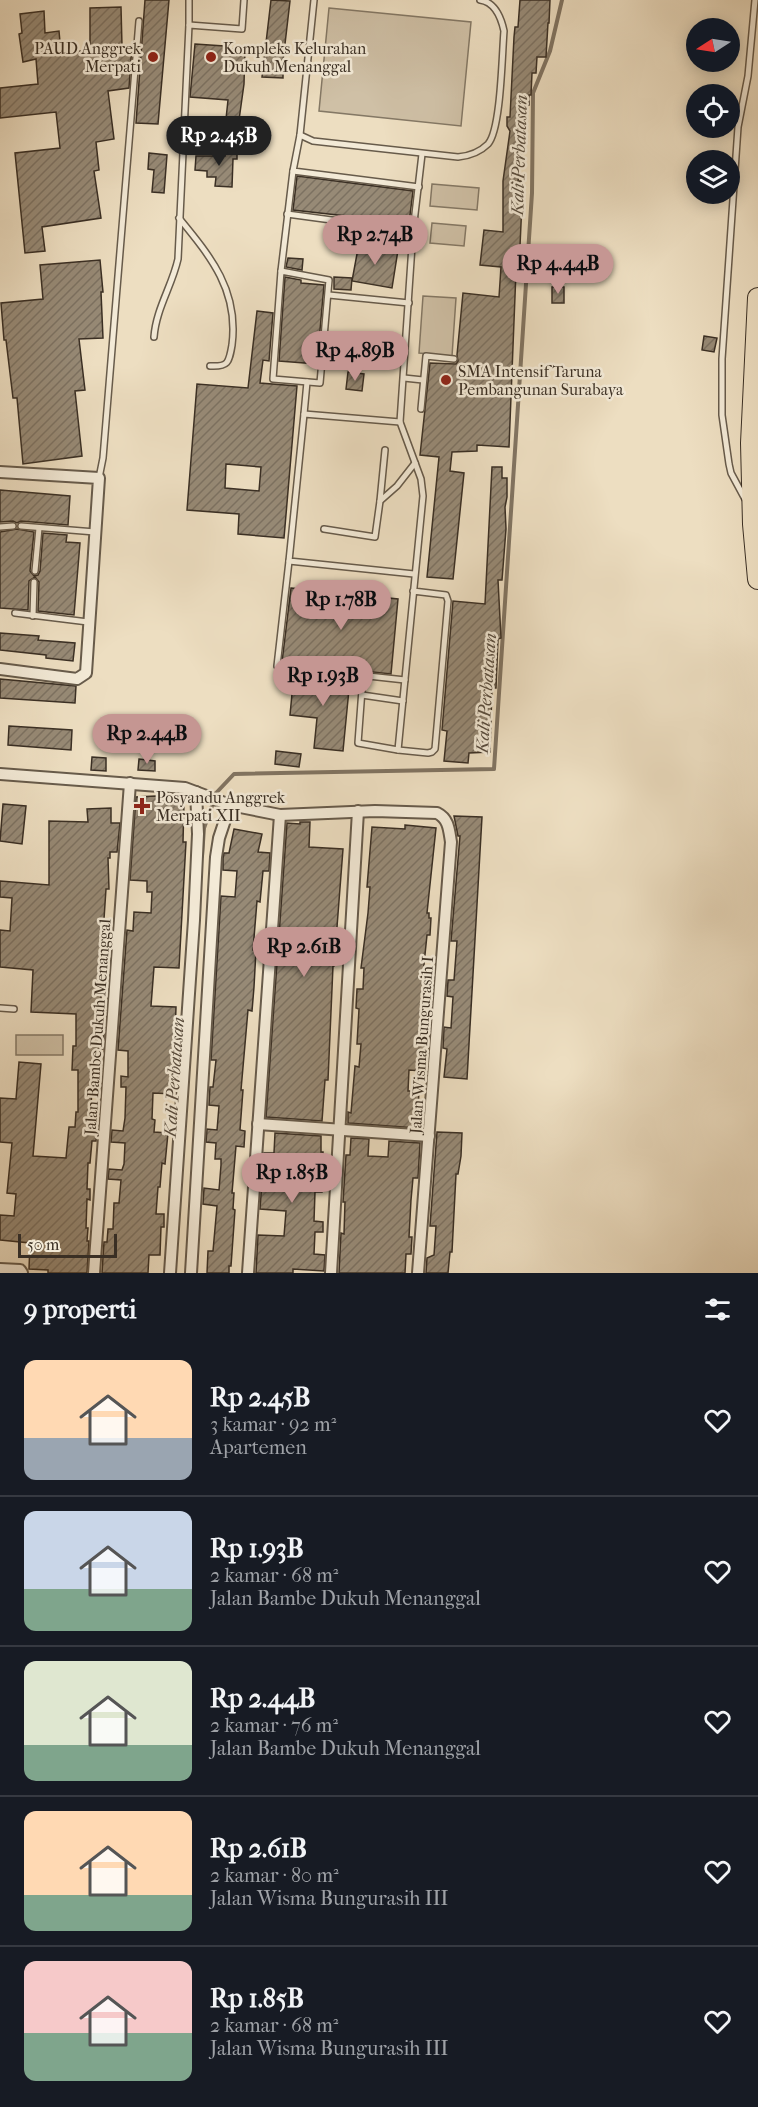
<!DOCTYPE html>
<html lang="id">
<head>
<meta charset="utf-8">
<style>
	:root { --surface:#171b24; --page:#242831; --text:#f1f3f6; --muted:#9ea1a6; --line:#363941; --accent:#c59692 }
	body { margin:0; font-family:"IM FELL French Canon",serif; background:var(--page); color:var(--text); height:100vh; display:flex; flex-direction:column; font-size:22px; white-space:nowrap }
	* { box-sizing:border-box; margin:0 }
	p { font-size:20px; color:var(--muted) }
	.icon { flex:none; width:33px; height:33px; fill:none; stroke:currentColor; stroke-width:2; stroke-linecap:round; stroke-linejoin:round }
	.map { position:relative; height:1273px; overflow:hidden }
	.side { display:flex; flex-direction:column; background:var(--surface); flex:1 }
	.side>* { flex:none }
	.needle { width:39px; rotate:258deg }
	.tools { position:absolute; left:686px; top:18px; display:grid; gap:12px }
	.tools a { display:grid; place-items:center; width:54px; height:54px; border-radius:50%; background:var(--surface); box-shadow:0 3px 15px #0003; font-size:30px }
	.scale { position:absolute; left:18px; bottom:15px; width:99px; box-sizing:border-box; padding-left:6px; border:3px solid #3a2f24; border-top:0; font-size:16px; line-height:21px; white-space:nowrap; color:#3a2f24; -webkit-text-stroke:4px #f3ead7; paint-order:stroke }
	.price { position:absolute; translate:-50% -51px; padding:0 14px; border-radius:21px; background:var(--accent); color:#111; font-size:20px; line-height:39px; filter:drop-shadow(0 2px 3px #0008) }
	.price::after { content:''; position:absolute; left:50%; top:36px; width:18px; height:14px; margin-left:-9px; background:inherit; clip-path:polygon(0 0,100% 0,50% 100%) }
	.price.active { background:#222; color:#fff }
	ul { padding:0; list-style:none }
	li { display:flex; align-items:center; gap:18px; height:150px; padding:0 24px }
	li+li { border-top:2px solid var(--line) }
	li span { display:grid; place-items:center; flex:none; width:168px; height:120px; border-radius:12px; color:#555 }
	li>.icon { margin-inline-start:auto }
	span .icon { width:72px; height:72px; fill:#fffc; stroke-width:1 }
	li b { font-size:26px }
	h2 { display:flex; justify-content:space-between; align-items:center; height:72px; padding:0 24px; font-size:26px }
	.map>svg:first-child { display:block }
	.park { fill:#cfc0a6; stroke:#847865; stroke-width:1.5 }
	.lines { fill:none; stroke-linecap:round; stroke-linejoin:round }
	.stream { stroke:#817462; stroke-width:4 }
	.building { fill:url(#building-hatch); stroke:#3a2f24; stroke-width:1.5; fill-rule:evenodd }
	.lane-casing { stroke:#675b4b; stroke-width:8 }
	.street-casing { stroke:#675b4b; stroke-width:14 }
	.highway-casing { stroke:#3a2f24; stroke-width:22 }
	.lane { stroke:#f3ead7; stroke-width:5 }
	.street { stroke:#f3ead7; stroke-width:10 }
	.highway { stroke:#eddec1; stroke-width:20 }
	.poi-dot { fill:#8f2418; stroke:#f3ead7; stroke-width:2 }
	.labels { text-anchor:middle; stroke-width:5; stroke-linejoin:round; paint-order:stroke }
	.poi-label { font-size:16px; fill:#3a2f24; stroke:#f3ead7; text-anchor:start }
	.street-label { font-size:16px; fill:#3a2f24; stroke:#f3ead7 }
	.water-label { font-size:18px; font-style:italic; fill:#584c3e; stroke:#f3ead7 }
</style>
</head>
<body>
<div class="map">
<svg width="758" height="1273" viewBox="0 0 758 1273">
	<defs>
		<pattern id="building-hatch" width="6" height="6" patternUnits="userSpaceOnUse" patternTransform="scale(1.5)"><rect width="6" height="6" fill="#978a76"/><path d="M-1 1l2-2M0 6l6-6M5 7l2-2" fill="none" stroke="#7c7161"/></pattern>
	</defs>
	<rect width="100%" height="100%" fill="#eddec1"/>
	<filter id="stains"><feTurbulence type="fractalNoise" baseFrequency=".00333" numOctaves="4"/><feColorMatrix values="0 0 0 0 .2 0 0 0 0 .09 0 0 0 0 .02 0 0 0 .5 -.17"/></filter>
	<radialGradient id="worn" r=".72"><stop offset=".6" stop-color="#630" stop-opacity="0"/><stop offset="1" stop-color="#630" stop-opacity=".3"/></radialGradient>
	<g class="park">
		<polygon points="329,8 471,22 461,126 319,111"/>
		<polygon points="432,184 479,188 477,210 430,206"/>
		<polygon points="432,223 466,226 464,246 430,243"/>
		<polygon points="423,296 456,298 452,356 419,353"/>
		<rect x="16" y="1035" width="47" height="20"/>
	</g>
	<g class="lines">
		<polyline class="stream" points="202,856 204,828 217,792 234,774 494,769 532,193 533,93 550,51 562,0"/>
	</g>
	<g class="building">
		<polygon points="145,0 169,0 158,124 136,123"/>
		<polygon points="271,0 290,1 283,61 283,78 262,77"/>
		<polygon points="520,0 550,0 549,23 548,23 546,57 537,57 536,73 532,73 531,95 529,95 529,105 527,105 520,166 518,181 522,181 522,202 520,246 517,246 509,447 477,445 477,451 452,452 450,471 464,473 453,579 427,577 439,457 420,455 430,363 456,364 458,361 457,355 463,293 499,297 501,267 480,265 484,230 503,232 503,181 510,131 507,126 507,117 510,117 514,37 515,27 518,27"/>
		<polygon points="121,7 122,46 132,45 129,88 108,91 114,139 96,142 99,170 94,171 101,218 42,227 45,251 25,253 15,153 60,148 56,112 0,118 0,88 38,84 36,59 23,62 19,34 22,33 20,14 44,11 45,33 59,31 61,53 90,50 90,8"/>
		<polygon points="195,44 224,46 224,49 245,49 244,84 239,120 226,119 228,100 190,97"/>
		<polygon points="225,148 237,149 237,159 233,159 232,187 215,186 216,177 207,177 207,171 195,170 196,156 225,156"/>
		<polygon points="149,153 167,155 164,193 152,192 154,170 148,169"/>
		<polygon points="297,176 413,191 409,223 293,210"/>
		<polygon points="359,243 398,250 392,288 352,281"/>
		<polygon points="288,258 303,259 302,270 286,267"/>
		<polygon points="100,260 103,292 101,292 103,338 79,339 85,390 75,391 82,456 23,464 17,398 13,398 6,340 4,340 1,303 43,299 40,265"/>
		<polygon points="285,277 301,280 301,283 324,285 317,364 279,361"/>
		<polygon points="334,277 352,278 351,290 334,289"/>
		<rect x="552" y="287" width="12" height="16"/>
		<path d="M257,311L273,313L269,361L263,360L260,383L297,386L284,538L238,534L239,514L187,510L197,384L248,388ZM226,464L261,467L259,491L225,488Z"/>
		<polygon points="704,336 717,338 714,352 702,350"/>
		<polygon points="348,372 364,374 362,391 346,389"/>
		<polygon points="492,467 502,467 502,478 507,478 507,497 505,507 506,529 502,580 498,580 501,638 498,639 496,688 492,688 490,752 469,753 468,763 444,761 447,731 442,730 453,601 485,604"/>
		<polygon points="0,490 70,496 68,525 21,521 17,523 13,521 0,522"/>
		<polygon points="17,529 34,532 30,571 34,576 38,575 40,571 43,533 67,535 66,542 80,543 74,615 38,611 39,582 35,577 29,581 28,610 0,608 0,532"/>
		<polygon points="291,588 398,599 391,674 282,662"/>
		<polygon points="0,633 39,636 38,640 75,643 73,661 46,658 46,655 0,650"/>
		<polygon points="294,673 350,679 343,751 314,748 317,718 290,715"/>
		<polygon points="0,679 76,686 75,703 0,698"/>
		<polygon points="9,726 72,730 71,750 8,745"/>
		<polygon points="276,751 301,754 299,767 275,764"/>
		<polygon points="92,757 106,758 106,771 91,770"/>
		<polygon points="139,759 155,761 155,771 138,770"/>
		<polygon points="156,796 168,797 168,801 184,802 183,842 186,842 179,968 154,967 151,1006 176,1007 175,1035 178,1035 177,1054 173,1054 171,1083 175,1083 174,1094 153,1093 152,1119 155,1120 154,1132 168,1133 165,1164 162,1163 160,1187 158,1187 156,1214 164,1214 164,1227 161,1227 160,1255 149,1255 148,1273 102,1273 104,1242 107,1242 108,1229 113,1229 114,1203 119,1203 121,1180 108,1179 109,1169 122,1170 124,1164 125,1143 111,1142 112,1130 123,1131 125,1118 126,1087 121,1087 121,1076 128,1077 128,1051 118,1050 127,930 133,931 134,912 151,913 152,892 147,892 147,881 130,880 136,797"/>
		<polygon points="3,804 26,806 22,844 0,841"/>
		<polygon points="111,808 111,823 120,823 117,852 110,852 110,858 108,858 109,889 106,889 104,919 106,919 105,929 112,929 111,942 104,942 101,990 101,1005 106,1005 103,1049 96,1049 94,1086 92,1086 90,1129 97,1129 96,1141 92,1141 90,1163 88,1163 87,1189 90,1189 90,1200 87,1199 86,1228 88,1228 87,1241 89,1241 87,1273 48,1273 48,1270 29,1269 30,1243 0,1240 0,1215 14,1216 16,1194 7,1193 12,1143 0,1142 0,1098 16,1099 19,1062 41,1064 33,1156 66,1158 69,1127 75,1127 76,1112 78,1112 78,1070 72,1070 73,1046 76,1046 76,1014 31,1012 33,970 0,967 0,930 10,931 12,898 0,897 0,881 49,885 49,821 88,822 87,809"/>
		<polygon points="454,816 482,817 467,1079 444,1077 447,1049 443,1048 444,1027 451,1028 453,997 447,996 448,980 454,980 457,941 451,941 460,836 458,836"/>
		<polygon points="300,822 310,822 309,847 343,849 334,966 333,966 328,1080 325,1080 322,1121 266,1117 287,823 300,824"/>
		<polygon points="405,825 436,828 427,913 429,913 429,918 431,918 430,935 427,935 423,974 426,975 424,1013 426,1013 426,1026 429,1026 428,1047 424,1047 422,1071 409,1070 408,1091 419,1091 417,1128 348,1123 348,1112 351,1113 355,1066 359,1067 361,1044 357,1044 359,1009 356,1008 357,989 363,989 364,968 361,968 368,913 370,887 367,887 372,827 405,829"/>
		<polygon points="234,829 262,834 258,852 270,853 269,871 263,871 260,902 257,901 253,950 256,950 254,987 252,1011 248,1010 241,1090 243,1090 240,1130 245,1131 244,1147 236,1146 232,1193 234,1193 233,1209 235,1210 231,1266 229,1266 229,1273 207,1273 208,1251 213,1251 217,1206 203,1204 204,1188 219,1190 221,1165 221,1159 215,1159 216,1143 206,1142 207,1129 217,1130 219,1106 209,1105 210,1087 213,1087 216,1060 211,1060 221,896 235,897 237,871 223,870 223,858 224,853 229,853"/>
		<polygon points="437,1132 462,1133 461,1156 458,1174 456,1174 452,1252 450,1252 448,1273 426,1273 427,1258 434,1255 436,1226 430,1226"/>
		<polygon points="275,1133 321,1136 321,1152 323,1152 322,1192 315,1192 314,1221 323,1222 323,1232 315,1232 314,1254 325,1255 324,1271 293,1269 293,1273 256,1273 258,1235 284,1236 286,1211 260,1209 264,1153 274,1153"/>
		<polygon points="351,1138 369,1139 368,1156 388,1157 389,1141 420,1143 418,1178 413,1178 411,1200 409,1237 412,1237 411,1254 406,1254 405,1273 339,1273 341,1233 344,1234 345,1202 343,1202 346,1155 350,1155"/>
	</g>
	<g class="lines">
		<defs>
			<g id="lane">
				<path d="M314,0L300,135L313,141L458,157C469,156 479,153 488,144C501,130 502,54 504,31C501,17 495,2 480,0"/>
				<polyline points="189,25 189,0"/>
				<polyline points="300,135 293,171 419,187"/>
				<polyline points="287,214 413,231"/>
				<path d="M179,218C211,257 239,291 232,345C229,363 228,367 210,366"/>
				<polygon points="281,271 329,280 320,383 273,379"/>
				<polyline points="281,271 293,171"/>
				<polyline points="329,295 409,303"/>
				<path d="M154,337C156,309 172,286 178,259L189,25L242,29L244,0"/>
				<polyline points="404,378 423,380"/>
				<polyline points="421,409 426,356 454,359"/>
				<polyline points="304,414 307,382"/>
				<polyline points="400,422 304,414 289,561 414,574"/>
				<polyline points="99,478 103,458 139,21"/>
				<polyline points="745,499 731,473 729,464 722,415 722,359 738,127 748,76 755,0"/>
				<polyline points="380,501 385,450"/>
				<polyline points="21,526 95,532"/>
				<polyline points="0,527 13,526"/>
				<polyline points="324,529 375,537 380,501 397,486 415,463"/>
				<polyline points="289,561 277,666 405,680"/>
				<polyline points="35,571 39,528"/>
				<polyline points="413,591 446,595 448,601 435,749 432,752 428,753 398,750 423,496 421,479 400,422 413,231 422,154"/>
				<polyline points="15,613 88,622"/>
				<polyline points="33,616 34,582"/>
				<polyline points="363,676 358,743 398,750"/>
				<polyline points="362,695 403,701"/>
				<polyline points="0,1008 14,1009"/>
			</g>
			<g id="street">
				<polyline points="0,472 99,478 86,673 77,679 0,669"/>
				<path d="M0,774L185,788L230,805L280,815L375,811L437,813C449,819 449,830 451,842L418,1273"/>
				<polyline points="258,1124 429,1136"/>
				<polyline points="0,1269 20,1270 22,1273"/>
				<polyline points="94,1273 130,783"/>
				<polyline points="170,1273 194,920 198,834 196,792"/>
				<polyline points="191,1273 216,857 219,838 230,805"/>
				<polyline points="248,1273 280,815"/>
				<polyline points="331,1273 358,811"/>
			</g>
			<polyline id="highway" points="758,298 751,443 753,524 758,579"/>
		</defs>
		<use href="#lane" class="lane-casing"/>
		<use href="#street" class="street-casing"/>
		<use href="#highway" class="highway-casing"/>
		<use href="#lane" class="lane"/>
		<use href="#street" class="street"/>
		<use href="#highway" class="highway"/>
	</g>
	<g class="poi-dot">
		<circle cx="153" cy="57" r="6"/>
		<circle cx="211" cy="57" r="6"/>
		<circle cx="446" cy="380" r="6"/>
		<path d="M139 797h6v6h6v6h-6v6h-6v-6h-6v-6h6z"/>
	</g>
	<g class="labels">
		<g class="poi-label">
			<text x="141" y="54" text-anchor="end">PAUD Anggrek<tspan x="141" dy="18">Merpati</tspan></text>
			<text x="223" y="54">Kompleks Kelurahan<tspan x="223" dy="18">Dukuh Menanggal</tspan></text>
			<text x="458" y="377">SMA Intensif Taruna<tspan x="458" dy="18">Pembangunan Surabaya</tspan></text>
			<text x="156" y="803">Posyandu Anggrek<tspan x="156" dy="18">Merpati XII</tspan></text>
		</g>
		<g class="street-label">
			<text transform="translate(97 1027) rotate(-86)" y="6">Jalan Bambe Dukuh Menanggal</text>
			<text transform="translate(421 1045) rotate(-86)" y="6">Jalan Wisma Bungurasih I</text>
		</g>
		<g class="water-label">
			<text transform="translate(519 155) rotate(-88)" y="6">Kali Perbatasan</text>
			<text transform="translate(486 693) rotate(-86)" y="6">Kali Perbatasan</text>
			<text transform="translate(174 1077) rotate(-86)" y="6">Kali Perbatasan</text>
		</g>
	</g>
	<rect width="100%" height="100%" filter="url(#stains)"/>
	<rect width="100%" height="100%" fill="url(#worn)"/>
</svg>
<div class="tools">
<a><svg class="needle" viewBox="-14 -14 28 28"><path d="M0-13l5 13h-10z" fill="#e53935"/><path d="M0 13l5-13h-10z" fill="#9ea1a6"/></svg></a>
<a><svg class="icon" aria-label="locate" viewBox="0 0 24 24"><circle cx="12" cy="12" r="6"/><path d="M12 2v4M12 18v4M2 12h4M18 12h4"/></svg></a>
<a><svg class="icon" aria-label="layers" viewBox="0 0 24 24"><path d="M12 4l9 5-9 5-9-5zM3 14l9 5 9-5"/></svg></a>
</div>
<div class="scale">50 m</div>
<b class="price active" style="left:219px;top:167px">Rp 2.45B</b>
<b class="price" style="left:375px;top:266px">Rp 2.74B</b>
<b class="price" style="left:558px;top:295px">Rp 4.44B</b>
<b class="price" style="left:355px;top:382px">Rp 4.89B</b>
<b class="price" style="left:341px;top:631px">Rp 1.78B</b>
<b class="price" style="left:323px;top:707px">Rp 1.93B</b>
<b class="price" style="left:147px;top:765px">Rp 2.44B</b>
<b class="price" style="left:304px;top:978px">Rp 2.61B</b>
<b class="price" style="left:292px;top:1204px">Rp 1.85B</b>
</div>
<section class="side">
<h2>9 properti<svg class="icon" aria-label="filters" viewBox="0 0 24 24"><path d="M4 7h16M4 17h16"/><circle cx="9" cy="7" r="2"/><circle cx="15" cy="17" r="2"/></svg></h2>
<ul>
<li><span style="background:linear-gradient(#ffd9b3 65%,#9aa5b1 0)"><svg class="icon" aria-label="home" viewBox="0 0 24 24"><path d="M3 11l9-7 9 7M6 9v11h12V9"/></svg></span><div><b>Rp 2.45B</b><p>3 kamar · 92 m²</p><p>Apartemen</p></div><svg class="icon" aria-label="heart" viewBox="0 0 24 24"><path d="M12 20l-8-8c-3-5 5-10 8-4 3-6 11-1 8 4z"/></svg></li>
<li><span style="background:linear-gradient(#c9d6e8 65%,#7fa58c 0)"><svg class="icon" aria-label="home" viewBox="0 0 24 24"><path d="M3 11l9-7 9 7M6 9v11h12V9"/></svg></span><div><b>Rp 1.93B</b><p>2 kamar · 68 m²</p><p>Jalan Bambe Dukuh Menanggal</p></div><svg class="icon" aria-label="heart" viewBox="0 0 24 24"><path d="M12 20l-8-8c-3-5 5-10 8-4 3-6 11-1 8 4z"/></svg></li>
<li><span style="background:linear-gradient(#dfe7d0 70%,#7fa58c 0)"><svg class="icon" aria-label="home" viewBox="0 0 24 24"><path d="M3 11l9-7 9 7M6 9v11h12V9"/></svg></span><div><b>Rp 2.44B</b><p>2 kamar · 76 m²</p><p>Jalan Bambe Dukuh Menanggal</p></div><svg class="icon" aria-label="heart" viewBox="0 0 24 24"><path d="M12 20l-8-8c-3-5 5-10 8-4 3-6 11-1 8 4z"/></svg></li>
<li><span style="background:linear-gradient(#ffd9b3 70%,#7fa58c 0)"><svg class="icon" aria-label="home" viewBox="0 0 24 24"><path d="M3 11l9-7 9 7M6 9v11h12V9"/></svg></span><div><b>Rp 2.61B</b><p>2 kamar · 80 m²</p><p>Jalan Wisma Bungurasih III</p></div><svg class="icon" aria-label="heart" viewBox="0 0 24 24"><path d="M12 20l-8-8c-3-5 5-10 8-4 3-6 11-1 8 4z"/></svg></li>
<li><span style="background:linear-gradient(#f6c9c9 60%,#7fa58c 0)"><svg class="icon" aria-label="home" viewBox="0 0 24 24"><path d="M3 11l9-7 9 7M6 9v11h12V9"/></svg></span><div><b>Rp 1.85B</b><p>2 kamar · 68 m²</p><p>Jalan Wisma Bungurasih III</p></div><svg class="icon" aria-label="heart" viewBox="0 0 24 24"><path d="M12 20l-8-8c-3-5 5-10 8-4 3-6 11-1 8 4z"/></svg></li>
</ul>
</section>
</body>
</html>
